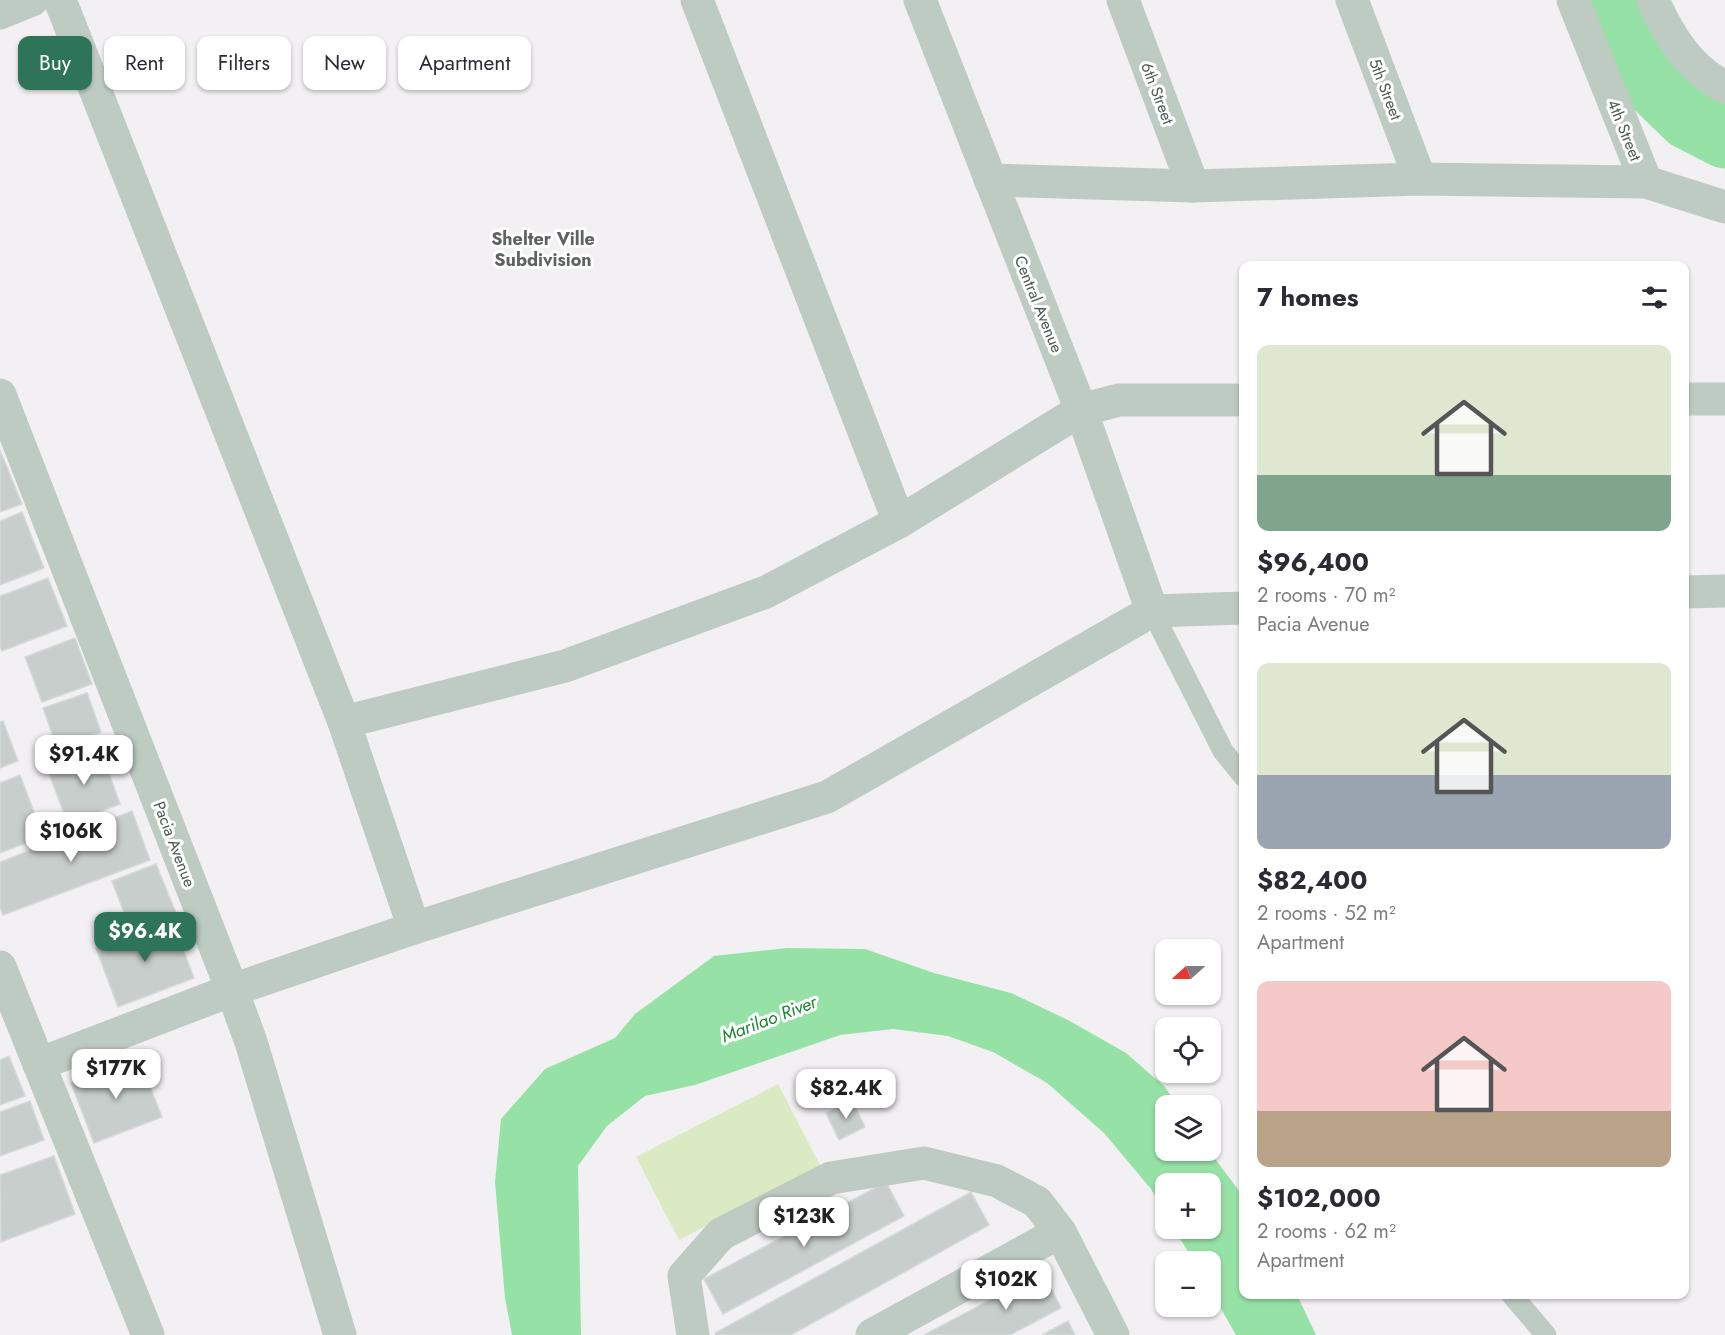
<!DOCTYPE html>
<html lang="en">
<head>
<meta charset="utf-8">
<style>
	:root { --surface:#fff; --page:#f7f7f7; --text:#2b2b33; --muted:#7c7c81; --accent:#2d7459 }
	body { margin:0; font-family:Jost,sans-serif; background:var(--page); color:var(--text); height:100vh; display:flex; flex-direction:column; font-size:22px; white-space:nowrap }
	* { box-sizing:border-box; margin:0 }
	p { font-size:20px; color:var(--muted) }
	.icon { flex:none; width:33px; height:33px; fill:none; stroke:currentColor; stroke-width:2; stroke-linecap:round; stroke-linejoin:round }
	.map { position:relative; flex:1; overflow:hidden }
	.panel { position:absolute; left:1239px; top:261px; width:450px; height:1038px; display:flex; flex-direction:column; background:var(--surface); border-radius:12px; box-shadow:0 2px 4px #0004 }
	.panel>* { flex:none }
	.hud { position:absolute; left:18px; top:36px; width:570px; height:54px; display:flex; gap:12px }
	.needle { width:39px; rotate:249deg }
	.controls { position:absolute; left:1155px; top:939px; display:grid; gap:12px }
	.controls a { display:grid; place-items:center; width:66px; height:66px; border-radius:12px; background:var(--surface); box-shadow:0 2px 4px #0004; font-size:30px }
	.price { position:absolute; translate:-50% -51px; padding:0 14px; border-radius:12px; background:#fff; color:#222; font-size:20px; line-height:39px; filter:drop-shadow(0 2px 3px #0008) }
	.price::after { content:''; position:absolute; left:50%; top:36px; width:18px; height:14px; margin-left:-9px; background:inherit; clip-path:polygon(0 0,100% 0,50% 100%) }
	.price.active { background:var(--accent); color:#fff }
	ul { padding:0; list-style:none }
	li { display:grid; align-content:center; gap:12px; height:318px; padding:0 18px }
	li span { display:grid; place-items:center; height:186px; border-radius:12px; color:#555 }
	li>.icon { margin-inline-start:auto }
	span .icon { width:108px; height:108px; fill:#fffc; stroke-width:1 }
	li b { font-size:26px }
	h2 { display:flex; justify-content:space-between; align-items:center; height:72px; padding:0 18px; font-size:26px }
	.tag { padding:0 21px; border-radius:12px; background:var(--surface); box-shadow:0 2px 4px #0004; font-size:21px; line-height:54px }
	.tag.active { background:var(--accent); color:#fff }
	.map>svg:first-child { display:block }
	.green { fill:#dbeac3 }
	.water { fill:#96e2a6 }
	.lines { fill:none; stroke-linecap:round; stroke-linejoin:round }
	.river { stroke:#96e2a6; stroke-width:63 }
	.building { fill:#c7cecb; stroke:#d4dad8; stroke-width:1.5 }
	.service { stroke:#bdcbc3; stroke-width:21 }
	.minor { stroke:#bdcbc3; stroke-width:33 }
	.tertiary { stroke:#bdcbc3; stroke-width:33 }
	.labels { text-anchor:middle; stroke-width:6; stroke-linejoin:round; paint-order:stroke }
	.street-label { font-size:16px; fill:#4a5b52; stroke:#fff }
	.neighbourhood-label { font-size:18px; font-weight:bold; fill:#5d6361; stroke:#fff }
	.water-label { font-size:18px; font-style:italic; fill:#1b8532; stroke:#fff }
</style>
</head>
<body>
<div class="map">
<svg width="1725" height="1335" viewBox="0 0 1725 1335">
	<rect width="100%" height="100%" fill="#f2f0f2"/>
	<polygon class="green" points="778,1084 821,1167 679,1240 636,1157"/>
	<polygon class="water" points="787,948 865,949 934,973 1011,993 1068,1020 1126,1053 1165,1087 1177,1105 1166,1106 1166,1150 1209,1151 1243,1196 1244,1294 1297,1295 1316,1335 1236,1335 1211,1291 1210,1262 1194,1261 1174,1229 1210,1228 1210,1184 1166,1184 1165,1214 1151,1189 1104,1133 1047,1083 993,1052 948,1036 893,1029 840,1035 695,1085 645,1096 607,1126 578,1166 581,1335 512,1335 505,1298 495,1182 501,1119 545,1069 615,1038 635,1014 714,956"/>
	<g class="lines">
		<polyline class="river" points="1617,0 1649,80 1688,118 1725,137"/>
	</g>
	<g class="building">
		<polygon points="0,450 22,504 0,512"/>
		<polygon points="22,512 44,568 0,585 0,521"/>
		<polygon points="48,578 67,626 2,651 0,646 0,596"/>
		<polygon points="75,638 92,684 42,702 25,657"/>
		<polygon points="87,693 101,732 57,748 43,708"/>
		<polygon points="3,721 18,761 0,768 0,722"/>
		<polygon points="100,748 120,804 68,824 47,768"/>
		<polygon points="20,775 43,836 0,853 0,783"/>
		<polygon points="132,811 150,860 3,915 0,907 0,862"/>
		<polygon points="156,864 176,913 131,931 112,881"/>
		<polygon points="172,920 194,978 118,1007 96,948"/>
		<polygon points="9,1056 25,1096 0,1105 0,1060"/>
		<polygon points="138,1056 162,1117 94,1143 71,1083"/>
		<polygon points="852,1100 865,1127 839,1140 826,1113"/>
		<polygon points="30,1101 44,1140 0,1156 0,1112"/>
		<polygon points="54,1156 75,1214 1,1242 0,1175"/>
		<polygon points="886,1182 904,1216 723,1314 704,1279"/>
		<polygon points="971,1192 989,1225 791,1335 716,1335 715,1333"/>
		<polygon points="1043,1272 1061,1308 1010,1335 924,1335"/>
		<polygon points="1068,1321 1075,1335 1042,1335"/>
	</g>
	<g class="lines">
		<g class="service">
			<polyline points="1152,611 1223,751 1244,777"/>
			<polyline points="1511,1294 1546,1335"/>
		</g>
		<g class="minor">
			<polyline points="60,0 344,722 414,928"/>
			<polyline points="697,0 899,522"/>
			<polyline points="920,0 1081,410 1152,611"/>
			<polyline points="1123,0 1193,186"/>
			<polyline points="1352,0 1420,179"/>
			<polyline points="1573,0 1646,182 1725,207"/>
			<path d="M1653,0C1669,36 1689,69 1725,87"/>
			<polyline points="0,13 32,0"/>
			<polyline points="990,180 1193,186 1420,179 1646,182"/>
			<polyline points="0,395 232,990 251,1042 340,1335"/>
			<polyline points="1684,399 1725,399"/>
			<polyline points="1684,592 1725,591"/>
			<polyline points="344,722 565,666 766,592 899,522 1081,410 1119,400 1244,400"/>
			<polyline points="39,1064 232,990 414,928 827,797 1152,611 1244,608"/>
			<polyline points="693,1335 684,1276 721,1234 831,1178 924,1163 997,1181 1037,1202 1060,1232 1113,1335"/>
			<polyline points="872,1335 1060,1232"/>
		</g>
		<polyline class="tertiary" points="0,967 148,1335"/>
	</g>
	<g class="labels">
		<g class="street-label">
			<text transform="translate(1386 89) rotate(69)" y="6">5th Street</text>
			<text transform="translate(1158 93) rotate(69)" y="6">6th Street</text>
			<text transform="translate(1625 130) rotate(68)" y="6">4th Street</text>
			<text transform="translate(1039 304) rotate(68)" y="6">Central Avenue</text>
			<text transform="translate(175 844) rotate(69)" y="6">Pacia Avenue</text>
		</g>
		<g class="neighbourhood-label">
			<text x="543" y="245">Shelter Ville<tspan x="543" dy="21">Subdivision</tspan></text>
		</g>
		<g class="water-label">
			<text transform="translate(769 1019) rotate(-21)" y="6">Marilao River</text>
		</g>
	</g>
</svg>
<div class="controls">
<a><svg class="needle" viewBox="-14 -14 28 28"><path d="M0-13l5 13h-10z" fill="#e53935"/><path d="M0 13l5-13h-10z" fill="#7c7c81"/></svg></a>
<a><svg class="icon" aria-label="locate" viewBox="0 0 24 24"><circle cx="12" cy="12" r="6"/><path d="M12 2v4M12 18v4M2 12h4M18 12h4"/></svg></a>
<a><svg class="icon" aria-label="layers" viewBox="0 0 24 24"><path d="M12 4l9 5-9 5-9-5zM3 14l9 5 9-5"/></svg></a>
<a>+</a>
<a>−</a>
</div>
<b class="price" style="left:84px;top:786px">$91.4K</b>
<b class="price" style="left:71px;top:863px">$106K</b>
<b class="price active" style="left:145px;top:963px">$96.4K</b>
<b class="price" style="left:116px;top:1100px">$177K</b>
<b class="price" style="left:846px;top:1120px">$82.4K</b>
<b class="price" style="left:804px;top:1248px">$123K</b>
<b class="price" style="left:1006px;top:1311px">$102K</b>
<div class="hud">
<a class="tag active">Buy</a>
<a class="tag">Rent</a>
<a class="tag">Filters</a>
<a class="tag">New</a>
<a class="tag">Apartment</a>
</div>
<section class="panel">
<h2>7 homes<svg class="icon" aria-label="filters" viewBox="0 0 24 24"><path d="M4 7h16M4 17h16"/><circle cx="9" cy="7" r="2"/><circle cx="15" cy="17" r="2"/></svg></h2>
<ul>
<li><span style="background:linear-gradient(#dfe7d0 70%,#7fa58c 0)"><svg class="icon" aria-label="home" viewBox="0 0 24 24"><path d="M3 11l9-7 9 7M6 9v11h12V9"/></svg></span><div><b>$96,400</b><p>2 rooms · 70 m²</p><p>Pacia Avenue</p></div></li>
<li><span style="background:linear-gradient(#dfe7d0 60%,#9aa5b1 0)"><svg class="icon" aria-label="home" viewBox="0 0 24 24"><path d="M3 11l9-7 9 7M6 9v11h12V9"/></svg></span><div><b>$82,400</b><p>2 rooms · 52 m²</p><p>Apartment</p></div></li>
<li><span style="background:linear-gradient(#f6c9c9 70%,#b9a48a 0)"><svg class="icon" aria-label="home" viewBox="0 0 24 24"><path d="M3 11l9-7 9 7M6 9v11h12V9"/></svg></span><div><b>$102,000</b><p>2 rooms · 62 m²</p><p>Apartment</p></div></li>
</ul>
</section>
</div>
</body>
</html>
